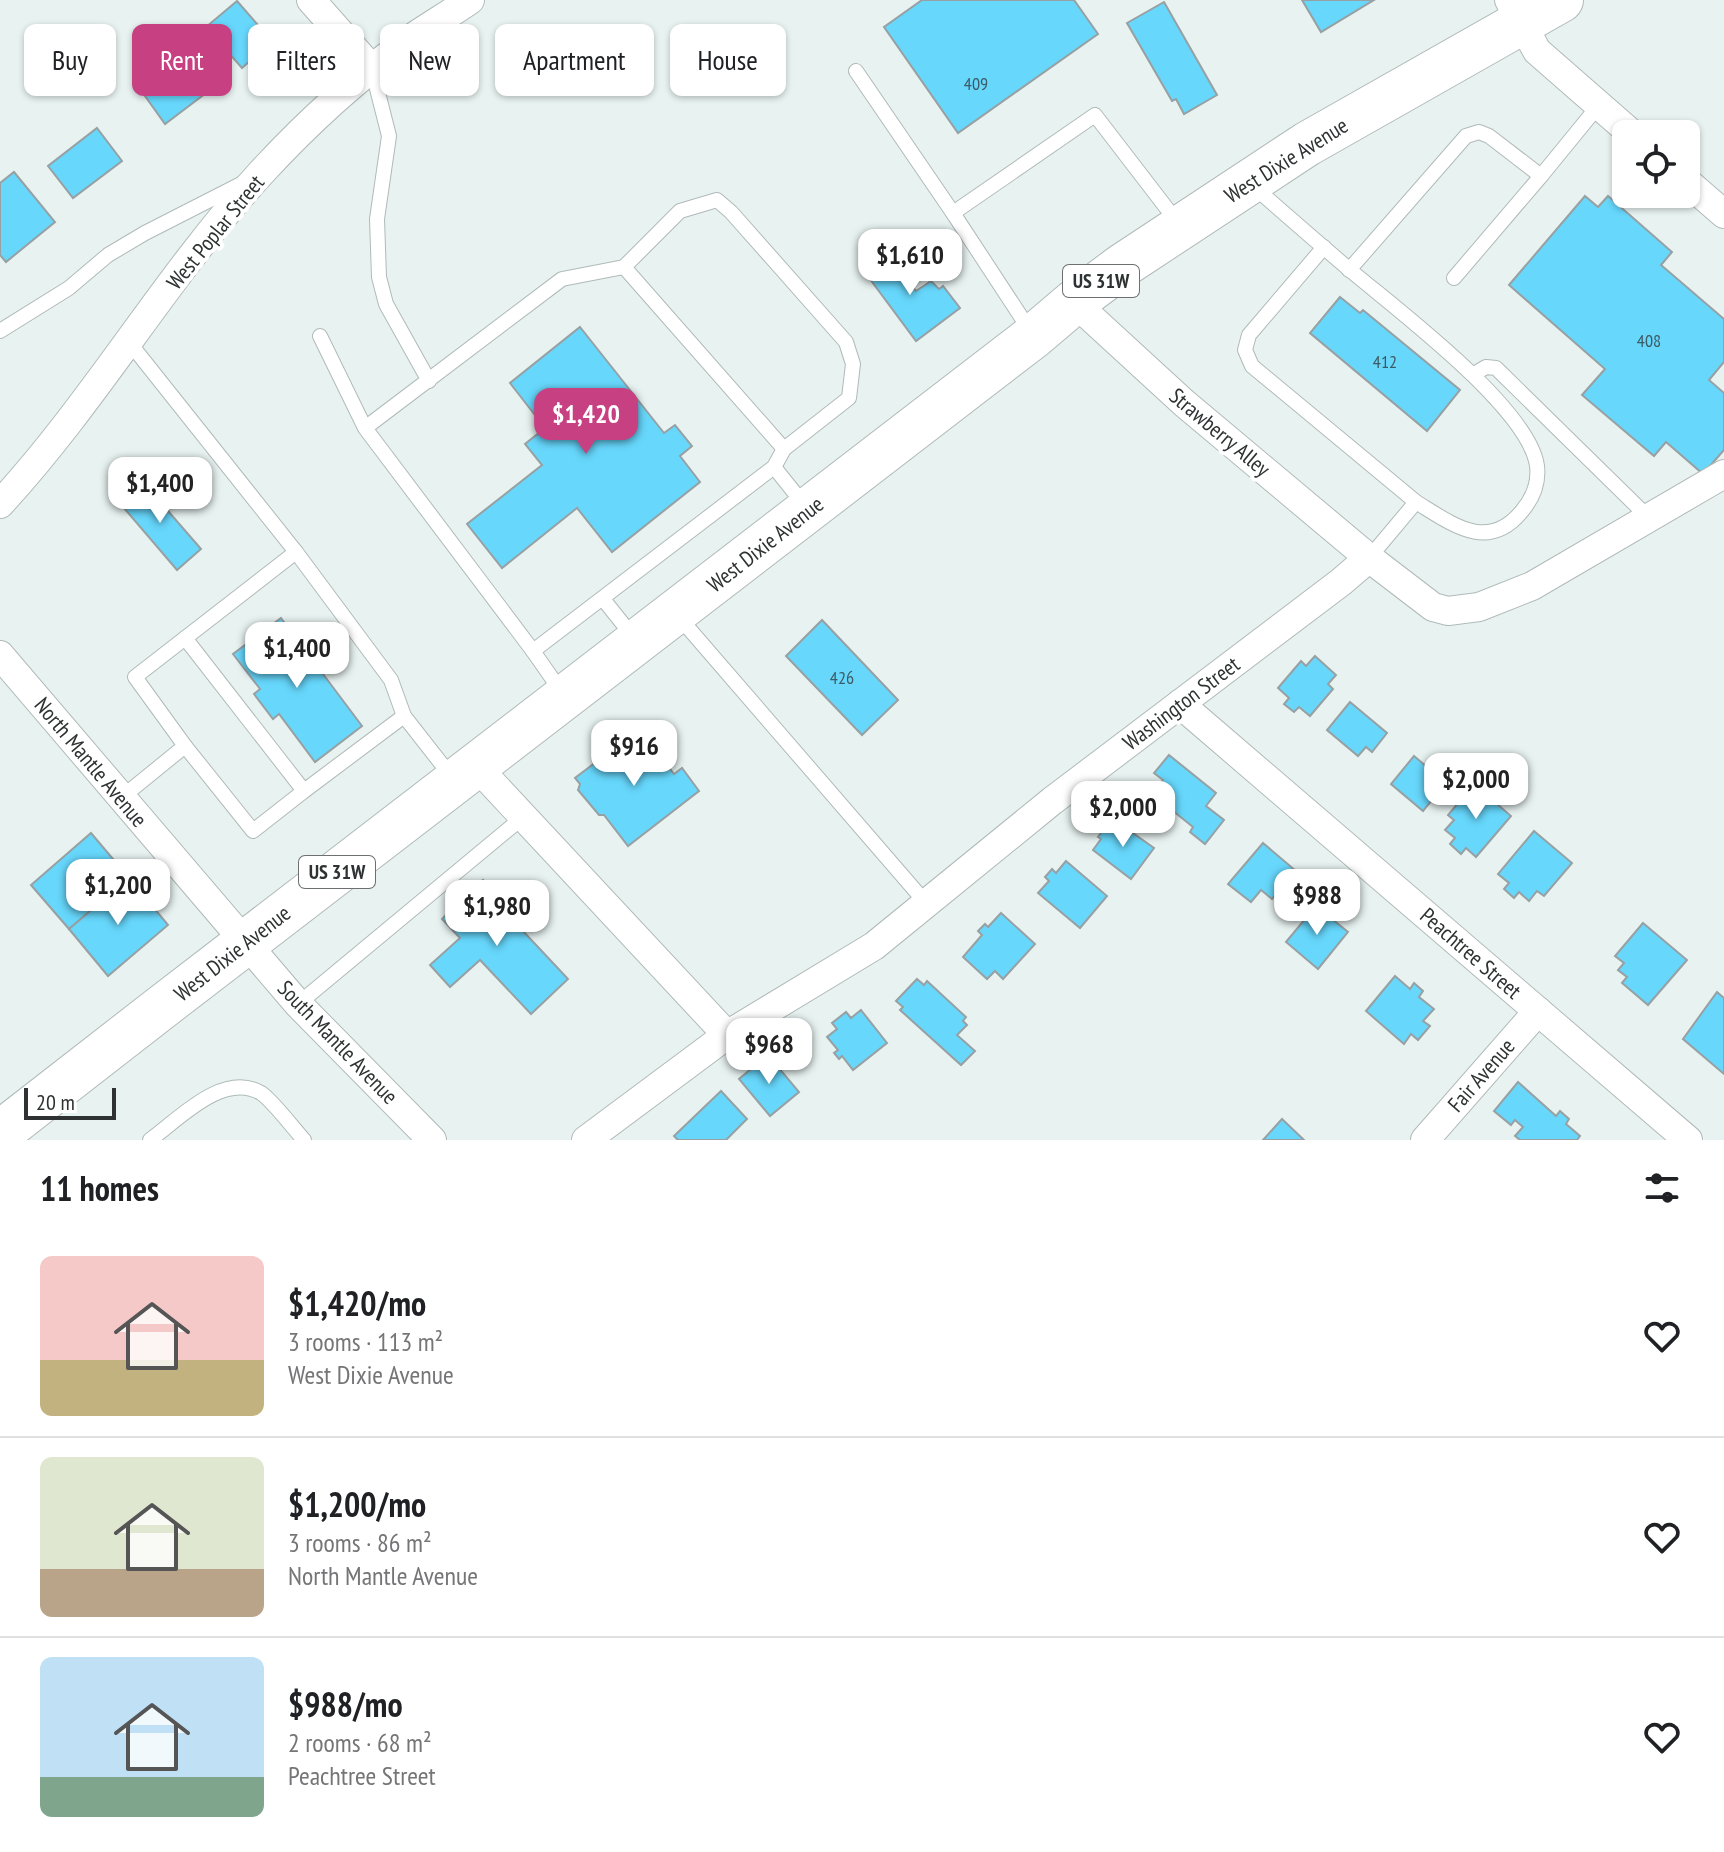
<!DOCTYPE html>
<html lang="en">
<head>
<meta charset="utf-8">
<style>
	:root { --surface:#fff; --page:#f6f6f6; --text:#202124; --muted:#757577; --line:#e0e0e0; --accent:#c74182 }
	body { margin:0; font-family:"PT Sans Narrow",sans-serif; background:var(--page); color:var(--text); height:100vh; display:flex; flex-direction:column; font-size:30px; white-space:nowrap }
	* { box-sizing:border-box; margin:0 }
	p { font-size:26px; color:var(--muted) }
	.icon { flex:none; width:44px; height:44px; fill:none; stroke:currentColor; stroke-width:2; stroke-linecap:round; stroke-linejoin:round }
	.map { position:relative; height:1140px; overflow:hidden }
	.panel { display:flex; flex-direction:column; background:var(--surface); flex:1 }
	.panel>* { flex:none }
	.guide { position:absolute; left:24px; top:24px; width:800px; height:72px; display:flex; gap:16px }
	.tools { position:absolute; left:1612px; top:120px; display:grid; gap:16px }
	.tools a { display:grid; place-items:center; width:88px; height:88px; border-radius:12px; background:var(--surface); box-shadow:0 2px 6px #0004; font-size:40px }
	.scale { position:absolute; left:24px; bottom:20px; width:92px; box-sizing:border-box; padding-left:8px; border:4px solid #2e3232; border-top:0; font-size:22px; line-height:28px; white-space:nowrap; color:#2e3232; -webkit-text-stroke:6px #fff; paint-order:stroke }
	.price { position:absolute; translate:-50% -68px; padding:0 18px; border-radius:16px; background:#fff; color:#222; font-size:26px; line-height:52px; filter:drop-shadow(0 2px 4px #0008) }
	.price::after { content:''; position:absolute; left:50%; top:48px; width:24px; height:18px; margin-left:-12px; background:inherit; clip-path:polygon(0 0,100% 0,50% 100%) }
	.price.active { background:var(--accent); color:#fff }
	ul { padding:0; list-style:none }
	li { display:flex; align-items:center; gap:24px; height:200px; padding:0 40px }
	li+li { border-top:2px solid var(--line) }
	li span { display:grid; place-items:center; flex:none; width:224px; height:160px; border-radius:12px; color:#555 }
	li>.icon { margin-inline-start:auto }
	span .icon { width:96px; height:96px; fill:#fffc; stroke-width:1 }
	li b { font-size:34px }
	h2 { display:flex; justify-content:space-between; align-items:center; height:96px; padding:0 40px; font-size:34px }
	.tag { padding:0 28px; border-radius:12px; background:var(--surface); box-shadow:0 2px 6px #0004; font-size:28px; line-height:72px }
	.tag.active { background:var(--accent); color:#fff }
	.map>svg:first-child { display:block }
	.building { fill:#67d7fc; stroke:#97a0a3; stroke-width:2 }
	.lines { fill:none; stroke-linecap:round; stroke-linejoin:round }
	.service-casing { stroke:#b0bab9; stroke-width:16 }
	.minor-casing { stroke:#b0bab9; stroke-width:30 }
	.primary-casing { stroke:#b0bab9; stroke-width:46 }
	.service { stroke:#fff; stroke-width:14 }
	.minor { stroke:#fff; stroke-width:28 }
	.primary { stroke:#fff; stroke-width:44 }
	.labels { text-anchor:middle; stroke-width:8; stroke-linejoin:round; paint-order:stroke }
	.number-label { font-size:18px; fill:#3c5b64 }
	.shield { fill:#fff; stroke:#6d7070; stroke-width:2 }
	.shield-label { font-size:20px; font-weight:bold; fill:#2e3232 }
	.street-label { font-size:22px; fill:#2e3232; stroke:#fff }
</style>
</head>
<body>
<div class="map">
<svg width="1724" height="1140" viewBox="0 0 1724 1140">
	<rect width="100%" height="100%" fill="#e8f3f1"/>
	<g class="building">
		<polygon points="922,0 1074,0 1098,34 958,133 884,27"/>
		<polygon points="1302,0 1374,0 1321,32"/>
		<polygon points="237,1 272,41 242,68 206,27"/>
		<polygon points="1164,2 1217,95 1184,114 1176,99 1172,101 1127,23"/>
		<polygon points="181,59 206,93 165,124 140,89"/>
		<polygon points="97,128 122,161 73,198 48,166"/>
		<polygon points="14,172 55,222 6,262 0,255 0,183"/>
		<polygon points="1585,196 1598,207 1608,196 1672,252 1661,265 1724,319 1724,362 1709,380 1724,393 1724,450 1703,474 1666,442 1654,456 1582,395 1605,369 1509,285"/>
		<polygon points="885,250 916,291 931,281 939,289 943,286 960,308 916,341 861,267"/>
		<polygon points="1340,297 1360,313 1363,310 1460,390 1427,431 1310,333"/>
		<polygon points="580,327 664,433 675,425 692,446 680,456 700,482 612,552 577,508 502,568 467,524 542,465 525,444 545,428 510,383"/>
		<polygon points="142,481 201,549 177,570 118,501"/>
		<polygon points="281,618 362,726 315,762 279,714 273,719 254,694 260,689 233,654"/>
		<polygon points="822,620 898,700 862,735 786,656"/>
		<polygon points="1315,656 1336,675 1328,684 1333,689 1310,716 1299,707 1294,712 1284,704 1289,698 1278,688 1301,661 1306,666"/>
		<polygon points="1350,702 1387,733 1372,752 1366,747 1358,756 1327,730"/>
		<polygon points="644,735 674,774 682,768 699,791 628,846 604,815 599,815 578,790 580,784 575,778 625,740 630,746"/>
		<polygon points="1169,755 1216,793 1206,806 1224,820 1205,844 1190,832 1193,827 1152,794 1163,780 1154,773"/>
		<polygon points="1414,756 1446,783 1423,811 1391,784"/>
		<polygon points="1474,784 1511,816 1476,857 1466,848 1461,854 1450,844 1455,838 1445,830 1454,820 1448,815"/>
		<polygon points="1116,821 1154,848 1131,879 1093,850 1101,839 1098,837 1104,829 1108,832"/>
		<polygon points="1534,831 1572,863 1544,896 1537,891 1529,901 1519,892 1514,898 1504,889 1509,883 1498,874"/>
		<polygon points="91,833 129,878 69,929 31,885"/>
		<polygon points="1263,843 1296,871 1272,899 1261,890 1251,902 1228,884"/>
		<polygon points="1066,861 1107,896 1080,928 1038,893 1049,881 1045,877 1052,869 1056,873"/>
		<polygon points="129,878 168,925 108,976 69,929"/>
		<polygon points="483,880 527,926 522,930 568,979 531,1014 480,960 450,987 430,965 460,938 442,919 454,907 450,903 468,886 472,890"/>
		<polygon points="1316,906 1348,932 1318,969 1286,942"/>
		<polygon points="1001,913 1035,944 1003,979 995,971 987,979 963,957 982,935 978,931 985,924 988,927"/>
		<polygon points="1643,923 1687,960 1648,1005 1622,983 1627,977 1618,970 1624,963 1615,956"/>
		<polygon points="1395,976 1410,989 1414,983 1423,991 1419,997 1434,1009 1423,1021 1430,1026 1418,1040 1411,1034 1404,1044 1366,1011"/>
		<polygon points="917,979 924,985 927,981 966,1017 963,1021 967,1025 957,1035 975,1051 961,1065 900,1010 903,1007 896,1001"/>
		<polygon points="1717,992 1724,998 1724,1074 1683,1039"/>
		<polygon points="861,1010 887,1043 853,1070 842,1056 839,1059 834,1053 838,1050 827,1037 837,1029 832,1023 846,1012 851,1018"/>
		<polygon points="768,1055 799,1092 770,1116 739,1079"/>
		<polygon points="1518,1082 1556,1116 1560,1111 1569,1119 1566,1124 1580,1136 1577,1140 1520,1140 1515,1136 1523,1127 1515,1120 1511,1125 1494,1111"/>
		<polygon points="721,1091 747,1119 726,1140 678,1140 674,1136"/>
		<polygon points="1282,1119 1304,1140 1263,1140"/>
	</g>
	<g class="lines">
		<defs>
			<g id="service">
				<polyline points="372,69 389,136 377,219 379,277 386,304 429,381"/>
				<polyline points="856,71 953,213"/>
				<path d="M1253,186C1285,214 1317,242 1350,270C1396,309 1529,408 1537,466C1539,483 1533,498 1522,511C1488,553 1452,524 1416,502"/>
				<polyline points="1324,247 1249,335 1245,350 1252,366 1416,502 1369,558"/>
				<polyline points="624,267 784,449"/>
				<polyline points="1349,270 1466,136 1479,132 1489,136 1541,176 1599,105"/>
				<polyline points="1454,278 1541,176"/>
				<polyline points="0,331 69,288 108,255 145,233 245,182"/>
				<polyline points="1031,332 953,213 1095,115 1178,223"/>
				<polyline points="320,336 365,428 533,651 774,467 784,449 849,398 853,364 846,342 731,212 717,200 680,211 624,267 562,279 365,428"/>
				<polyline points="129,342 296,552"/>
				<polyline points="1474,374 1486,367 1496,368 1649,518"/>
				<polyline points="774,467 806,507"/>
				<polyline points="603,599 635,639"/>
				<polyline points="678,616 926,903"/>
				<polyline points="185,638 304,791 404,716"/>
				<polyline points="533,651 563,694"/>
				<polyline points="185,746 253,831 304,791"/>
				<polyline points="121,798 185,746 135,677 296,552 391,680 404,716 451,776"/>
				<polyline points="298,1004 522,818"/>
				<path d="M150,1140C179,1119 223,1071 261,1093C272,1100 294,1129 304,1140"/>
			</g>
			<g id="minor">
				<polyline points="311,0 372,69"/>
				<polyline points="1509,0 1537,51 1632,134"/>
				<polyline points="1686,181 1724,214"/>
				<polyline points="1074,302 1184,403 1369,558 1433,607 1448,611 1479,607 1532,586 1724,474"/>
				<path d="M0,504C95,401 165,278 260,174C305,125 355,79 409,40C429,26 450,14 470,0"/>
				<polyline points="0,655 298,1004 432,1140"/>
				<polyline points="1180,704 1688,1140"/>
				<polyline points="477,767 727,1035"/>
				<polyline points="586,1140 727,1035 874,946 1052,801 1341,582 1369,558"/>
				<polyline points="1425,1140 1538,1011"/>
			</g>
			<path id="primary" d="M0,1133C343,865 690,602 1034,336L1074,302L1122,266L1307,144L1561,0"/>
		</defs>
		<use href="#service" class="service-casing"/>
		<use href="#minor" class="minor-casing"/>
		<use href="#primary" class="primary-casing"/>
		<use href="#service" class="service"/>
		<use href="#minor" class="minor"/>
		<use href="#primary" class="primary"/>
	</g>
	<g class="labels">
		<g class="number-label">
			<text x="976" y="90">409</text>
			<text x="1649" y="347">408</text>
			<text x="1385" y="368">412</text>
			<text x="842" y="684">426</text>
		</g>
		<g class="shield">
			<rect x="1063" y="265" width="76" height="32" rx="6"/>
			<rect x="299" y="856" width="76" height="32" rx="6"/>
		</g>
		<g class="shield-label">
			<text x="1101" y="288">US 31W</text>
			<text x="337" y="879">US 31W</text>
		</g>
		<g class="street-label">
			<text transform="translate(1286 160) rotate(-32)" y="8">West Dixie Avenue</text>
			<text transform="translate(215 232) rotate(-51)" y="8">West Poplar Street</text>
			<text transform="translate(1220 432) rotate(40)" y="8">Strawberry Alley</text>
			<text transform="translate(765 544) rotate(-38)" y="8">West Dixie Avenue</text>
			<text transform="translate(1181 703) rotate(-37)" y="8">Washington Street</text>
			<text transform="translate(91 762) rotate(50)" y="8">North Mantle Avenue</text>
			<text transform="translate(232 953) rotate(-38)" y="8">West Dixie Avenue</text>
			<text transform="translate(1471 953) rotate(41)" y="8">Peachtree Street</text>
			<text transform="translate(338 1042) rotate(46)" y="8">South Mantle Avenue</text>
			<text transform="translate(1481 1075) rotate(-49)" y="8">Fair Avenue</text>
		</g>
	</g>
</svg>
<div class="tools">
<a><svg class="icon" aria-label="locate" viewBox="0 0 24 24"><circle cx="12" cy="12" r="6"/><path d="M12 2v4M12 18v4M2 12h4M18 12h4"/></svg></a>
</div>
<div class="scale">20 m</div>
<b class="price" style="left:910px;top:297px">$1,610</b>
<b class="price active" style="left:586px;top:456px">$1,420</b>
<b class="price" style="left:160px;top:525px">$1,400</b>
<b class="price" style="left:297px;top:690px">$1,400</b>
<b class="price" style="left:634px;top:788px">$916</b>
<b class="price" style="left:1476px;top:821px">$2,000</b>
<b class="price" style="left:1123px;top:849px">$2,000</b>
<b class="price" style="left:118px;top:927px">$1,200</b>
<b class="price" style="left:1317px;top:937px">$988</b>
<b class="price" style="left:497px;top:948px">$1,980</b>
<b class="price" style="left:769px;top:1086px">$968</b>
<div class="guide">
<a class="tag">Buy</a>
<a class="tag active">Rent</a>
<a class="tag">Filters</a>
<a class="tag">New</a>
<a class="tag">Apartment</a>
<a class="tag">House</a>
</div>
</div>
<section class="panel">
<h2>11 homes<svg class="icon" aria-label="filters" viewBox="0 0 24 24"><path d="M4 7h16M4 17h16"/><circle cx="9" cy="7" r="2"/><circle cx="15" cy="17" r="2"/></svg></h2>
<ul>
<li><span style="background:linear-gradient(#f6c9c9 65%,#c2b280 0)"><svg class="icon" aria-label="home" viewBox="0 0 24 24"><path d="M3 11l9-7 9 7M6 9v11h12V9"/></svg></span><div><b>$1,420/mo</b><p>3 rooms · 113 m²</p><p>West Dixie Avenue</p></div><svg class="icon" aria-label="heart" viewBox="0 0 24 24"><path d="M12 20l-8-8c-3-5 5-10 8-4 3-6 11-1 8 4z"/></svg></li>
<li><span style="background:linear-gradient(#dfe7d0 70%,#b9a48a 0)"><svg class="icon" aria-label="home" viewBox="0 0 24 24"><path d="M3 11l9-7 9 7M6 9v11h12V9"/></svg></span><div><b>$1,200/mo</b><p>3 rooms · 86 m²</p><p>North Mantle Avenue</p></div><svg class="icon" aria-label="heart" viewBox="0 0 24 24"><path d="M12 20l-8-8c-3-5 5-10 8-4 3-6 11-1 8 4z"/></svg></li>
<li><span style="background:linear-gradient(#bfe0f5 75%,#7fa58c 0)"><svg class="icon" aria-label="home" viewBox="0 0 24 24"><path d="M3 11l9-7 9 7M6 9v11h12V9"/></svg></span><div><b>$988/mo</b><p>2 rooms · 68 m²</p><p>Peachtree Street</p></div><svg class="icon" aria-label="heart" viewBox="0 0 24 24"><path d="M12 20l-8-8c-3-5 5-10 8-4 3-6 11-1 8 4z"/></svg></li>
</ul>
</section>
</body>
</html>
